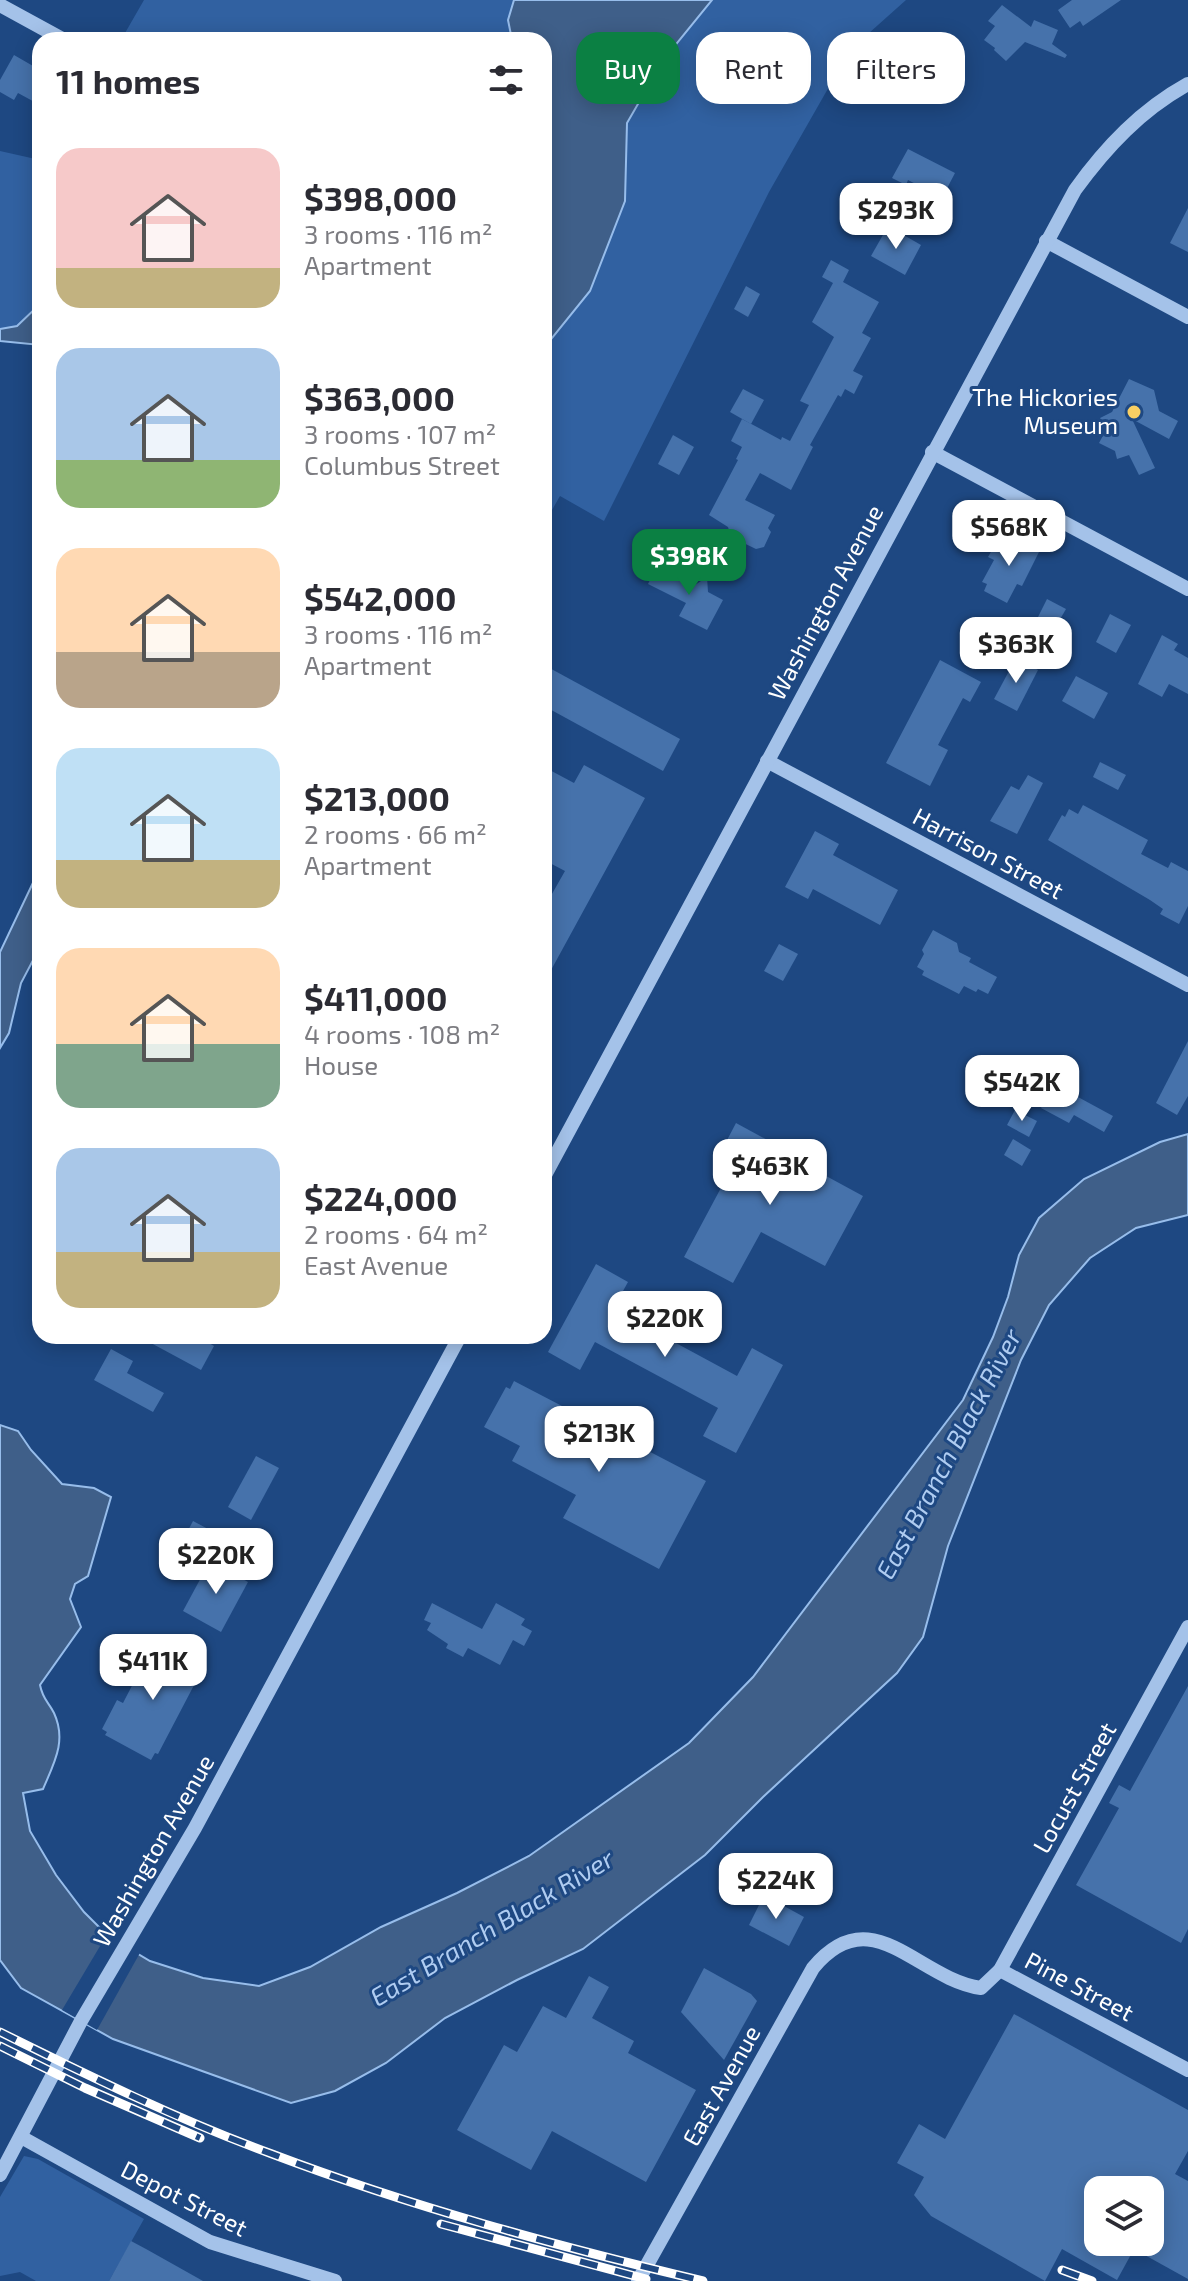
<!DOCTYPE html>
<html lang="en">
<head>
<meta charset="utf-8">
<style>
	:root { --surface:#fff; --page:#f2f2f3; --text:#2b2b33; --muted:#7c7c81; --accent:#0b8043 }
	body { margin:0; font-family:"Exo 2",sans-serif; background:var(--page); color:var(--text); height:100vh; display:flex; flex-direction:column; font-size:30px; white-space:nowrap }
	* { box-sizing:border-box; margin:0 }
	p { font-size:26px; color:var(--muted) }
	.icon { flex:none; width:44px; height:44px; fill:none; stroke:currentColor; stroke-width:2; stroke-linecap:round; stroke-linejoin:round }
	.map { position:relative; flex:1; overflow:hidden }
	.sheet { position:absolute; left:32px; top:32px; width:520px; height:1312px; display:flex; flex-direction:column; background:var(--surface); border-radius:24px; box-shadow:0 4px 20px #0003 }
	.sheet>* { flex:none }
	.guide { position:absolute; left:576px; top:32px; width:492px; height:72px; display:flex; gap:16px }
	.buttons { position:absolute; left:1084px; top:2176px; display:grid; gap:16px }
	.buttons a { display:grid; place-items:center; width:80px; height:80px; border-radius:16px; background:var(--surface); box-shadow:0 4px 20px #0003; font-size:40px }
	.price { position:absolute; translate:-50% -68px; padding:0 18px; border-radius:16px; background:#fff; color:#222; font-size:26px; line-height:52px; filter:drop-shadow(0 2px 4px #0008) }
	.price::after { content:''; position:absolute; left:50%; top:48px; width:24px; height:18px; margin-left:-12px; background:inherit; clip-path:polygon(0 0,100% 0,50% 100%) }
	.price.selected { background:var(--accent); color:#fff }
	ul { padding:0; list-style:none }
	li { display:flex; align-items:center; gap:24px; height:200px; padding:0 24px }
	li span { display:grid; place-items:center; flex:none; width:224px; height:160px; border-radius:24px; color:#555 }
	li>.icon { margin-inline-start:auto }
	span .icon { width:96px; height:96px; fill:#fffc; stroke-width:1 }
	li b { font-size:34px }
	h2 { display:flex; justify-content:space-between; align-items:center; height:96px; padding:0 24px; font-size:34px }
	.pill { padding:0 28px; border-radius:24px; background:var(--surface); box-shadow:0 4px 20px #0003; font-size:28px; line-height:72px }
	.pill.selected { background:var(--accent); color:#fff }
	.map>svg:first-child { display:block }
	.green { fill:#3161a1 }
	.water { fill:#3f5f89; stroke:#97bdeb; stroke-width:2 }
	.pier { fill:#1e4882 }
	.building { fill:#4672ab; fill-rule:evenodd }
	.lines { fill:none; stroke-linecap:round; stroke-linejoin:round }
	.minor { stroke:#a4c2e9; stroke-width:14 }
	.rail-casing { stroke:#fff; stroke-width:9 }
	.rail { stroke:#1e4882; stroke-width:6; stroke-dasharray:18; stroke-linecap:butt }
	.poi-dot { fill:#f8cf63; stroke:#1e4882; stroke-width:3 }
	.labels { text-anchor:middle; stroke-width:6; stroke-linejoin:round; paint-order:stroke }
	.poi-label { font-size:24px; fill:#fff; stroke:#1e4882; text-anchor:end }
	.street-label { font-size:24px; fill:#fff; stroke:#1e4882 }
	.water-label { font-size:26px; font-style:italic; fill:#afccf1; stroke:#1e4882 }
</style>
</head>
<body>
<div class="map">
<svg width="1188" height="2281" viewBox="0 0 1188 2281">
	<rect width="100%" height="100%" fill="#1e4882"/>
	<g class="green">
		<polygon points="144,0 906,0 850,50 769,192 604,521 560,496 544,524 544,40 121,40"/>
		<polygon points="0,151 40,160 40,328 0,337"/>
		<polygon points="24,2156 38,2159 144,2219 109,2281 36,2281 20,2272 0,2276 0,2197"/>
	</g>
	<g class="water">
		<polygon points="514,0 712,0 664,59 627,123 625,201 590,291 544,348 544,40 512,40 508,20"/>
		<polygon points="40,304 40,345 0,341 0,329 17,326"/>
		<polygon points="40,868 40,947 21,983 9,1033 0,1048 0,952"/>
		<path d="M1188,1134V1215L1136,1228L1090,1258L1049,1305L1021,1360L948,1546L923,1637L897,1673L763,1797L705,1855L583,1949L517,1980L445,2018L386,2063L335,2091L291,2103L113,2039L21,1988L0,1960V1425L18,1431L31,1450L62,1484L94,1488L111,1497L88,1576L75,1584L70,1599L81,1627L40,1685C43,1700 48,1701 54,1713C67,1741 54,1763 43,1789L23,1793L30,1831L56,1875L84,1912L108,1936L150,1961L203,1978L259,1986L310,1967L381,1927L457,1893L529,1856L689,1743L753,1677L963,1400L993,1337L1008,1297L1019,1255L1039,1218L1084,1179L1160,1142Z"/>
	</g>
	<polygon class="pier" points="109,1931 141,1951 97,2030 62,2010"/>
	<g class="building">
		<polygon points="1072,0 1121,0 1083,26 1080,21 1070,28 1058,10"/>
		<polygon points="1002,5 1031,27 1034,20 1058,30 1052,44 1067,55 1065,58 1025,42 1006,61 994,50 995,48 984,40 995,26 988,21"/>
		<polygon points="14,55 40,70 40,105 18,93 14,100 0,92 0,80"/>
		<polygon points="908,149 955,173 942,198 908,180 906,185 892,178"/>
		<polygon points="1188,208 1188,252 1170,243"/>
		<polygon points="888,226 921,245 905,275 871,256"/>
		<polygon points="831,260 849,270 843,282 879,302 862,333 871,338 853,371 863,376 854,394 845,389 841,397 838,395 810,445 813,447 791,490 760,473 745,500 775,515 768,528 771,532 764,547 756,549 731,537 728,527 709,515 738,460 736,459 742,447 731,441 742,419 781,440 782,437 790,441 809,405 800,401 834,337 812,322 833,283 822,277"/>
		<polygon points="746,286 760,294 748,317 734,309"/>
		<polygon points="1129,379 1154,390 1159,411 1178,421 1169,439 1132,419 1155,468 1139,475 1129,455 1117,459 1115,451 1099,443 1107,428 1100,418 1112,412"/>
		<polygon points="743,389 764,400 751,424 730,412"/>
		<polygon points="673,435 694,447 679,475 658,464"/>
		<polygon points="1008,535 1039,552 1022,586 1017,584 1007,603 984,591 987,584 982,582 994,560 988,557 996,543 1002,546"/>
		<polygon points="656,568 668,574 670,571 695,585 707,577 708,592 723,600 707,630 679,616 686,603 648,584"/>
		<polygon points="1047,599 1066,609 1055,628 1037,619"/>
		<polygon points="1110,614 1131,625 1116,653 1096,642"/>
		<polygon points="1008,619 1041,637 1031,656 998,638"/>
		<polygon points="1162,635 1178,644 1174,650 1188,658 1188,694 1169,684 1162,697 1138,684"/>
		<polygon points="1016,658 1038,670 1017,711 994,699"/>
		<polygon points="940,660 981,682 970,702 963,698 938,745 948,750 930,786 886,763"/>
		<polygon points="544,665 680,739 663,771 544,706"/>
		<polygon points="1076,676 1108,693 1094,719 1062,701"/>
		<polygon points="1100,762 1126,775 1118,790 1093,777"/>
		<polygon points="584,765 645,798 544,983 544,908 565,871 544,860 544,767 574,783"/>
		<polygon points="1028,775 1043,783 1017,834 990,821 1011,786 1019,790"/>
		<polygon points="1083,805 1148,840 1141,854 1168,868 1171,862 1188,871 1188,906 1179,924 1160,914 1163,909 1150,900 1048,840 1062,815 1065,817 1069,809 1078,814"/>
		<polygon points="815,831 839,844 833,855 898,890 880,925 813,889 808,899 785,887"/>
		<polygon points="933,930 957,943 959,952 971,958 969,962 997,977 988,994 978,989 976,992 964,986 959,994 922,975 924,971 917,967 924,954 922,950"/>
		<polygon points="779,944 798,954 783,981 764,971"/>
		<polygon points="1188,1041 1188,1096 1177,1115 1156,1103"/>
		<polygon points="1054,1084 1113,1116 1104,1132 1074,1115 1069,1123 1041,1108"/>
		<polygon points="1015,1110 1037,1121 1029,1137 1007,1125"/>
		<polygon points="736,1123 771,1142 769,1145 863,1196 825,1266 761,1232 733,1283 684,1257 730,1171 715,1163"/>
		<polygon points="1013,1139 1031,1150 1022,1166 1004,1155"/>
		<polygon points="596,1264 628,1282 613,1309 737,1376 752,1348 783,1365 736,1453 703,1436 718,1408 595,1342 580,1370 548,1352"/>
		<polygon points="138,1336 197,1336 214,1346 201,1370"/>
		<polygon points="111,1349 133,1361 127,1373 164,1393 153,1412 94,1380"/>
		<polygon points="514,1381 706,1481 659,1569 563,1518 576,1495 512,1461 520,1446 484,1427 506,1387 510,1389"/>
		<polygon points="256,1456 279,1468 251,1520 228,1507"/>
		<polygon points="193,1521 210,1530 210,1536 202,1551 183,1540"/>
		<polygon points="210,1561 248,1582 221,1632 183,1611"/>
		<polygon points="432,1603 482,1629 496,1603 525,1619 521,1625 532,1631 524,1646 513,1640 500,1665 468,1648 463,1657 446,1648 448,1644 427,1630 431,1623 424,1620"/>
		<polygon points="154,1643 203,1668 158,1754 155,1753 151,1760 105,1735 107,1732 102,1729 117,1700 123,1703 137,1676 132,1674 144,1652 148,1654"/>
		<polygon points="1188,1686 1188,1929 1181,1943 1076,1885 1119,1808 1109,1803 1119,1785 1130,1791"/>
		<polygon points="764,1895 804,1917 789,1946 749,1925"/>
		<polygon points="704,1968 751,1994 757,2001 724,2060 681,2012"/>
		<polygon points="589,1976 609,1987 592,2018 634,2041 628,2053 696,2090 646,2182 552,2131 531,2170 457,2130 504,2045 517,2052 543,2006 566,2018"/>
		<path d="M1014,2014L1188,2110V2151L1175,2174L1188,2181V2279L1134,2249L1117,2280L1062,2249L1045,2281L931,2216L914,2195L924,2177L897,2163L919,2124L945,2139ZM1098,2190H1150V2242H1098Z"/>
		<polygon points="131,2241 146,2249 203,2281 109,2281"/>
	</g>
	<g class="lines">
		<g class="minor">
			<polyline points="0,5 64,40"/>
			<polyline points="1046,241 1188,317"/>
			<polyline points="932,452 1188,589"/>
			<polyline points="767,761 1188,985"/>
			<path d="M544,1177L1075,190C1106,147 1141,110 1188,84"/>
			<polyline points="1000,1970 1188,2070"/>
			<polyline points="21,2137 210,2242 335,2281"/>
			<polyline points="0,2175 81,2021 195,1828 460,1336"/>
			<path d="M638,2281L813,1968C872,1897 917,1979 981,1988L1000,1970L1188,1627"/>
		</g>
		<defs>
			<g id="rail">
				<path d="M0,2032C89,2076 179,2120 272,2154C412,2207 557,2246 703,2281"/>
				<polyline points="0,2046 85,2088 200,2138"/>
				<polyline points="441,2224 646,2279"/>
				<polyline points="1062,2270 1092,2281"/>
			</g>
		</defs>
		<use href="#rail" class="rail-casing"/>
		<use href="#rail" class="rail"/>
	</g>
	<circle class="poi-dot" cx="1134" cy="412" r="8"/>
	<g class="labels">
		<g class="poi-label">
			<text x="1118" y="406">The Hickories<tspan x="1118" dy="28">Museum</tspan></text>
		</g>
		<g class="street-label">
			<text transform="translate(826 603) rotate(-62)" y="8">Washington Avenue</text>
			<text transform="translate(988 854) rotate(28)" y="8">Harrison Street</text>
			<text transform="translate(1075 1788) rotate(-61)" y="8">Locust Street</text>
			<text transform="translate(154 1851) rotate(-60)" y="8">Washington Avenue</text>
			<text transform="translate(1079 1987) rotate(28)" y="8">Pine Street</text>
			<text transform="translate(722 2086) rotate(-61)" y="8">East Avenue</text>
			<text transform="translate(184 2199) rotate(27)" y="8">Depot Street</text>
		</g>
		<g class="water-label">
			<text transform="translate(949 1454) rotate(-62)" y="9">East Branch Black River</text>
			<text transform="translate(492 1928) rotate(-31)" y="9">East Branch Black River</text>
		</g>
	</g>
</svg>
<div class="buttons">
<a><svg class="icon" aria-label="layers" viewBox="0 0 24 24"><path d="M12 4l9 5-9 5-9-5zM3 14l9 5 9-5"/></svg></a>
</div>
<b class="price" style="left:896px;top:251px">$293K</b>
<b class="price" style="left:1009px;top:568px">$568K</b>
<b class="price selected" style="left:689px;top:597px">$398K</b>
<b class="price" style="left:1016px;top:685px">$363K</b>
<b class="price" style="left:1022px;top:1123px">$542K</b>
<b class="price" style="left:770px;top:1207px">$463K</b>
<b class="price" style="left:665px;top:1359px">$220K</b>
<b class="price" style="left:599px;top:1474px">$213K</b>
<b class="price" style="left:216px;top:1596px">$220K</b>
<b class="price" style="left:153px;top:1702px">$411K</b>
<b class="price" style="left:776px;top:1921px">$224K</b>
<div class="guide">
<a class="pill selected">Buy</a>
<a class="pill">Rent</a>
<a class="pill">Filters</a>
</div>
<section class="sheet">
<h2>11 homes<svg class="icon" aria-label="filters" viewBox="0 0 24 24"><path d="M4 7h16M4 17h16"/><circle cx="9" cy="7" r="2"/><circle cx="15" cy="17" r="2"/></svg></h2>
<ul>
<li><span style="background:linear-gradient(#f6c9c9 75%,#c2b280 0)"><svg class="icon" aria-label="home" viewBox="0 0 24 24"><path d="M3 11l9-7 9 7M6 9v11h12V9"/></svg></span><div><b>$398,000</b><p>3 rooms · 116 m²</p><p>Apartment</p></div></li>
<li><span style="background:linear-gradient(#a9c7e8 70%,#8fb573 0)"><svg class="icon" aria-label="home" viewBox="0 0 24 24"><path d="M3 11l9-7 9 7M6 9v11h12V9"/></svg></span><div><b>$363,000</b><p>3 rooms · 107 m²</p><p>Columbus Street</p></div></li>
<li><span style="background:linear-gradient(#ffd9b3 65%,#b9a48a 0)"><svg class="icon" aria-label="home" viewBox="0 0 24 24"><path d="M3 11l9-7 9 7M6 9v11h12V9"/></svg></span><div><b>$542,000</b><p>3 rooms · 116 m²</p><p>Apartment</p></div></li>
<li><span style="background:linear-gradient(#bfe0f5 70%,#c2b280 0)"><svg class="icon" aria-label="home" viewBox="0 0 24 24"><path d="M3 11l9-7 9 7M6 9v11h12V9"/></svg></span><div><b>$213,000</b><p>2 rooms · 66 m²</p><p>Apartment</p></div></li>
<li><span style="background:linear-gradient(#ffd9b3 60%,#7fa58c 0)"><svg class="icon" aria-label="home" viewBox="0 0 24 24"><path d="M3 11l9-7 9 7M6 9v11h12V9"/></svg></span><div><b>$411,000</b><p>4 rooms · 108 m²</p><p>House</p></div></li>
<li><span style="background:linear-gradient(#a9c7e8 65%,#c2b280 0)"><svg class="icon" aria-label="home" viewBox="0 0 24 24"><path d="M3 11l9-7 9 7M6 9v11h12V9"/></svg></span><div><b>$224,000</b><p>2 rooms · 64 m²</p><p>East Avenue</p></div></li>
</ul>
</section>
</div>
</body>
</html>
